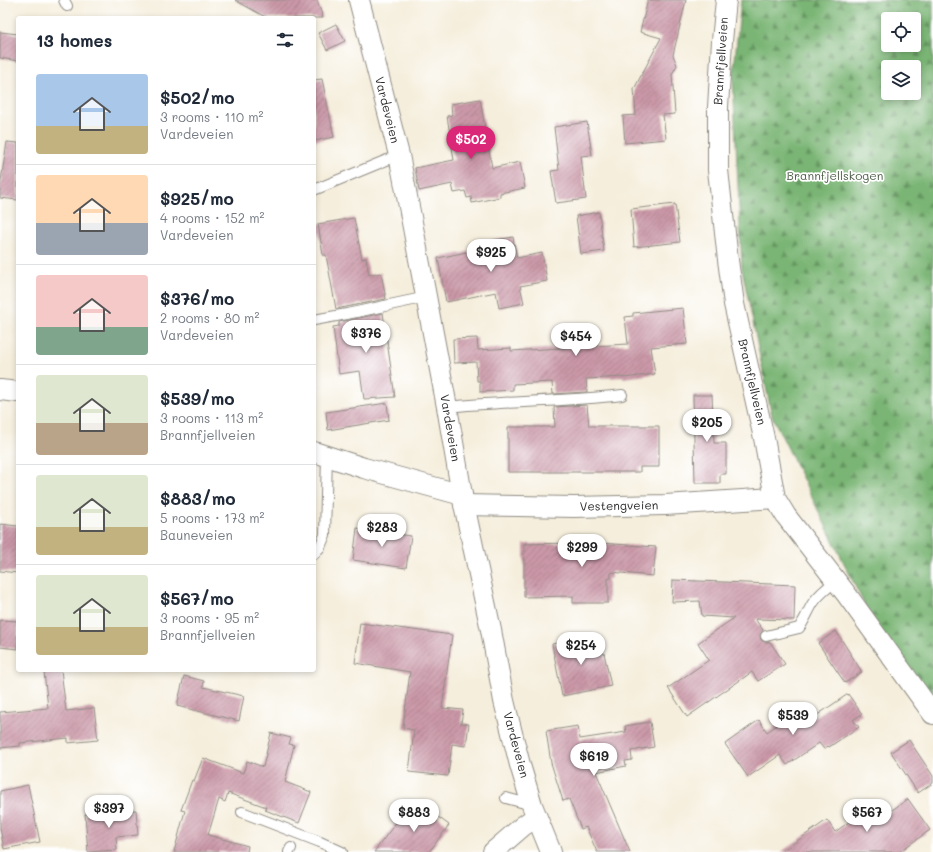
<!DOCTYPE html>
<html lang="en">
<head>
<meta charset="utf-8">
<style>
	:root { --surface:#fff; --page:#f2f2f3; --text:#1f2937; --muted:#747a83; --line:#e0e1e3; --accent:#db2777 }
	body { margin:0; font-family:Mali,sans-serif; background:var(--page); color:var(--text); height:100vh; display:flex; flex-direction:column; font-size:15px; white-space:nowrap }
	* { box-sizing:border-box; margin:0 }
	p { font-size:13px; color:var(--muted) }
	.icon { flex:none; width:22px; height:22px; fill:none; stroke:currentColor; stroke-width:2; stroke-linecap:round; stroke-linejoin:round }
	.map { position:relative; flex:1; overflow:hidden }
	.panel { position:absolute; left:16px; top:16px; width:300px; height:656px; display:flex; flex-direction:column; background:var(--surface); border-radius:4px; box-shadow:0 2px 6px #0003 }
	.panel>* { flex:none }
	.controls { position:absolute; left:881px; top:12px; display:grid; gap:8px }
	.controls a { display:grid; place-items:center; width:40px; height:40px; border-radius:4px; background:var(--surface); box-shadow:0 2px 6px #0003; font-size:20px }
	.price { position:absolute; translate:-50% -34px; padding:0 9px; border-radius:14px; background:#fff; color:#222; font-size:13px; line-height:26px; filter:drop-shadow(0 1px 2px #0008) }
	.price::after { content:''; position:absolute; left:50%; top:24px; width:12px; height:9px; margin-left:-6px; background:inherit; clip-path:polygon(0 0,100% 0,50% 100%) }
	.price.active { background:var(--accent); color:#fff }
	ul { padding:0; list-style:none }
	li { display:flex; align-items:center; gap:12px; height:100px; padding:0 20px }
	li+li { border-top:1px solid var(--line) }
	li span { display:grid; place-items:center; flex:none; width:112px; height:80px; border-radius:4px; color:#555 }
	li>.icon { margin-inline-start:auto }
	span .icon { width:48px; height:48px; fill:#fffc; stroke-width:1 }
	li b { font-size:17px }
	h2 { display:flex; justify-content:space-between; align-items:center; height:48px; padding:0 20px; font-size:17px }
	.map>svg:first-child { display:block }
	.forest { fill:url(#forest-firs); stroke:#527050; fill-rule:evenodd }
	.building { fill:url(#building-hatch) }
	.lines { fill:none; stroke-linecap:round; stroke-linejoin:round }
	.lane-casing { stroke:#908c84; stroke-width:12 }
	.street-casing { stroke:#908c84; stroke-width:22 }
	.lane { stroke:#fff; stroke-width:10 }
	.street { stroke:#fff; stroke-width:20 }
	.labels { text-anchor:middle; stroke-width:3.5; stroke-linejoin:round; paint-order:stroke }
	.street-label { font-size:12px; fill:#2b2b2b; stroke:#fff }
	.park-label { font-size:12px; fill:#4c5d47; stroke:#fff }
</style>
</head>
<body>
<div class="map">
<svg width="933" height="852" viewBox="0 0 933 852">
	<defs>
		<pattern id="forest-firs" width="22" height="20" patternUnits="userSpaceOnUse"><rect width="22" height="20" fill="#7ab574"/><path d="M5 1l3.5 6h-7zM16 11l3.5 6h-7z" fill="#64935f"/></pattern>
		<pattern id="building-hatch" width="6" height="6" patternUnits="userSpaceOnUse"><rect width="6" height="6" fill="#cb98a8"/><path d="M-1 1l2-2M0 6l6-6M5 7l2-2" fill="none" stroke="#a57c89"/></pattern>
	</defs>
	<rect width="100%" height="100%" fill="#fff"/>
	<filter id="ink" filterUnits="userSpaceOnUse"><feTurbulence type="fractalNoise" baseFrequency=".025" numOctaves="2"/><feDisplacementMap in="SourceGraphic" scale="8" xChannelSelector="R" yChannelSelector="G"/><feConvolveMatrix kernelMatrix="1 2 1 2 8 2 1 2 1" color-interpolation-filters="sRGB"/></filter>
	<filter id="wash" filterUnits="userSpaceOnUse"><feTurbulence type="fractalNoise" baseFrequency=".012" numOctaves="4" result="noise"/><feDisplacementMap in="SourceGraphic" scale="16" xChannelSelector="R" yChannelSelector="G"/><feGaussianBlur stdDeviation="0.9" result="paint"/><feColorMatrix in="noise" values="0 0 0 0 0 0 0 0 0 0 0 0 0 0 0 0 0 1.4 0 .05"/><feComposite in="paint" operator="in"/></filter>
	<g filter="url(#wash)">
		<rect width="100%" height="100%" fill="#f5eedc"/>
		<path class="forest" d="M741,0H933V723L890,657L772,416L742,269L733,80ZM888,19H914V45H888ZM888,67H914V93H888Z"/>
		<g id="blocks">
			<g class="building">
				<polygon points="235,0 317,0 323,18 267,18"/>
				<polygon points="648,0 686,0 673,55 677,65 672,74 675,114 663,115 666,139 625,143 623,116 636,115 634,89 661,38 640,32"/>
				<polygon points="336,24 345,41 327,50 318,33"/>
				<polygon points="0,32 18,34 18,61 0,58"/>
				<polygon points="322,79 334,137 314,141 314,80"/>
				<polygon points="480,99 492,168 520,162 525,188 500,193 500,197 472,203 471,197 467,198 465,191 454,193 452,184 419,191 415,168 454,160 447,116 452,115 451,104"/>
				<polygon points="587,122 592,155 581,156 586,199 556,203 551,171 559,170 554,127"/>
				<polygon points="7,142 18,143 18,200 0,198 0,187"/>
				<polygon points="675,204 680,242 634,247 631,209"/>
				<polygon points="599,212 604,251 581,254 576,216"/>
				<polygon points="354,218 362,259 366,258 369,275 381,273 386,299 336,309 326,255 323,255 318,224"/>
				<polygon points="513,237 517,258 542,253 547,281 520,286 524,303 499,308 496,292 446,302 438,258 486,248 485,242"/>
				<polygon points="683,308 687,344 651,347 655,374 624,378 623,377 586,379 587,392 553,394 552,382 513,384 513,390 480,392 480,381 477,381 476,362 454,363 453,339 477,338 478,350 511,348 511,351 628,344 625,317 633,316 633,313"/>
				<polygon points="383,313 395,397 364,399 360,371 339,374 333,327 339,326 339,322"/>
				<polygon points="693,395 712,395 714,443 726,443 726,474 720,474 720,483 695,483"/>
				<polygon points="387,403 389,420 328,430 326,412"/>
				<polygon points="587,405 589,426 659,426 659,467 640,467 640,472 508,472 508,427 555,427 554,407"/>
				<polygon points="0,524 18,526 18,573 0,571"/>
				<polygon points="357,528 411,536 406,568 353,560"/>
				<polygon points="572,540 601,540 600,543 656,547 653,576 611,572 611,578 608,579 608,603 573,603 573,596 524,597 524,544 572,543"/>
				<polygon points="673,580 795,585 794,620 755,619 763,630 760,635 761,640 765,642 770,642 785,664 758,681 752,672 687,717 668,688 709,660 698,643 734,618 702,616 700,601 672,602"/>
				<polygon points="0,620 18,621 18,649 0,647"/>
				<polygon points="360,623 452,635 442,708 463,710 461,723 469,724 466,746 452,744 448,776 409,772 414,730 403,728 410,672 355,663"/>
				<polygon points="836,631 862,672 845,683 818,643"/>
				<polygon points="596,636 600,654 604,653 611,686 562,696 552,644"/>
				<polygon points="61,670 66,711 94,708 98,740 68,743 68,738 20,743 20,746 0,748 0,712 48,708 44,672"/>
				<polygon points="184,676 204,681 203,687 244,696 239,721 177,706"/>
				<polygon points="848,694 862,714 853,720 859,727 829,747 828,746 824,749 819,743 787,765 780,755 748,777 725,744 759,720 767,732 799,710 807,722"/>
				<polygon points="650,722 654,747 631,751 632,760 625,761 626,766 596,772 630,852 597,852 586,827 581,829 569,799 563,801 551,763 546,731 578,726 580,739 626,732 625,726"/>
				<polygon points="271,733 291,738 289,744 294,745 285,782 311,792 299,823 265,810 266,807 228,793 225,802 219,799 208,835 248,846 247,852 174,852 185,811 181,810 192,780 194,781 203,758 243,773 247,761 263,767"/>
				<polygon points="909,740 933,776 933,783 918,793 891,752"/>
				<polygon points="28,785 40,842 4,849 0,828 0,791"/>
				<polygon points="908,799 930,830 899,852 781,852 827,820 835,832 867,809 876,821"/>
				<polygon points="422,805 449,825 429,852 374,852 403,813 412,819"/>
				<polygon points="136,810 138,835 116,837 117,850 88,852 85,814"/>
			</g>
		</g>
	</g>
	<g filter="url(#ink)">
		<use href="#blocks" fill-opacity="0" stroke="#908c84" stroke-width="1"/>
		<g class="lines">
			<defs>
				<g id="lane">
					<polyline points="64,0 67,6"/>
					<polyline points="314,190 399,155"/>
					<polyline points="314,320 347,314 427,297"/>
					<path d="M447,407C505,401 564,402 622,395"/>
					<polyline points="314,554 320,547 325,535 327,455"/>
					<path d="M766,636L799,628C805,620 808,611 813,603C819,594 828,587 836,581"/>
					<polyline points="506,798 532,805"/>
					<polyline points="242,812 320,842 342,852"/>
					<polyline points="289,852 291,848"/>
				</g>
				<g id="street">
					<polyline points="359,0 399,155 411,217 447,407 462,495 491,630 504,701 520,765 532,805 551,852"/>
					<polyline points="726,0 722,41 718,107 718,170 728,260 734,304 764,438 775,498 786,516 847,595 933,714"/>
					<polyline points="0,390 18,392"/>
					<polyline points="314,452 364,468 462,495"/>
					<polyline points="464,505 574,507 665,505 775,498"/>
					<polyline points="493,852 523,826 536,817"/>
				</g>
			</defs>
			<use href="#lane" class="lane-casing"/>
			<use href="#street" class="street-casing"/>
			<use href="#lane" class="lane"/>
			<use href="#street" class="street"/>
		</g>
	</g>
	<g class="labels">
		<g class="street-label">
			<text transform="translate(721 61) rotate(-86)" y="4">Brannfjellveien</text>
			<text transform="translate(387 110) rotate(76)" y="4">Vardeveien</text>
			<text transform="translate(752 382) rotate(77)" y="4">Brannfjellveien</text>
			<text transform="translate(450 428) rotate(80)" y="4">Vardeveien</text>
			<text transform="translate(619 506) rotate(-1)" y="4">Vestengveien</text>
			<text transform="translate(516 745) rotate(75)" y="4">Vardeveien</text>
		</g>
		<g class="park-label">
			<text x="835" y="180">Brannfjellskogen</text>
		</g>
	</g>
</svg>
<div class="controls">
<a><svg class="icon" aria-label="locate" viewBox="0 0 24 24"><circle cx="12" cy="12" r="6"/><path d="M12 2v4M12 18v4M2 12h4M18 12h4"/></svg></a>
<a><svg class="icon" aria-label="layers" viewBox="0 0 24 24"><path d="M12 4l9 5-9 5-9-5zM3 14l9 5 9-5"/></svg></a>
</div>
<b class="price active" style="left:471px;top:160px">$502</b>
<b class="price" style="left:491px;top:273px">$925</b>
<b class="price" style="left:366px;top:354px">$376</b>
<b class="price" style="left:576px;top:357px">$454</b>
<b class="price" style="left:707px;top:443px">$205</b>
<b class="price" style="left:382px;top:548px">$283</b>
<b class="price" style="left:582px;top:568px">$299</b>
<b class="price" style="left:581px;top:666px">$254</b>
<b class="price" style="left:793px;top:736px">$539</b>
<b class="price" style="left:594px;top:777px">$619</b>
<b class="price" style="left:109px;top:829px">$397</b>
<b class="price" style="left:414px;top:833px">$883</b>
<b class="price" style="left:867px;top:833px">$567</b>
<section class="panel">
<h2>13 homes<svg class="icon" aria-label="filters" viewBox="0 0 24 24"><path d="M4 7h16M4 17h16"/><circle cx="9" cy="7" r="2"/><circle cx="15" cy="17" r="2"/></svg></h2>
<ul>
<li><span style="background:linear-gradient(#a9c7e8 65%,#c2b280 0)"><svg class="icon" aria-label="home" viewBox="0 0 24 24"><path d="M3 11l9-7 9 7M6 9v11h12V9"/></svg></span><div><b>$502/mo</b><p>3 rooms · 110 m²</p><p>Vardeveien</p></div></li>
<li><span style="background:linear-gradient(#ffd9b3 60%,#9aa5b1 0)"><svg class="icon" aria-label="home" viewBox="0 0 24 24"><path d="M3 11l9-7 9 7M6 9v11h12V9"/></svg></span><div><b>$925/mo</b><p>4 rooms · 152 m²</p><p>Vardeveien</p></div></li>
<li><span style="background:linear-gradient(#f6c9c9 65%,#7fa58c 0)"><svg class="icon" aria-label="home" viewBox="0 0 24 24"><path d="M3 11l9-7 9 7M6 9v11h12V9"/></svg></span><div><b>$376/mo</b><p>2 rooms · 80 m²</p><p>Vardeveien</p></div></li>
<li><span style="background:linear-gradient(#dfe7d0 60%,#b9a48a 0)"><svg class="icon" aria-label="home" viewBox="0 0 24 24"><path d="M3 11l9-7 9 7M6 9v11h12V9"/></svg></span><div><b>$539/mo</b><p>3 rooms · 113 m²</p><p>Brannfjellveien</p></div></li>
<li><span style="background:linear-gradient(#dfe7d0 65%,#c2b280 0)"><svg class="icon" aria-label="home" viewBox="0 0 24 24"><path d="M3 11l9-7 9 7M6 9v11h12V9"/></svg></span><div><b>$883/mo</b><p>5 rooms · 173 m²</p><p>Bauneveien</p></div></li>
<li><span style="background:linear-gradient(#dfe7d0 65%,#c2b280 0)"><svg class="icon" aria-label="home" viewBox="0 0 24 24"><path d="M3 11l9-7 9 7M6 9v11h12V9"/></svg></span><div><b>$567/mo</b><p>3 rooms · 95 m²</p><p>Brannfjellveien</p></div></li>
</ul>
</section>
</div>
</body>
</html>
